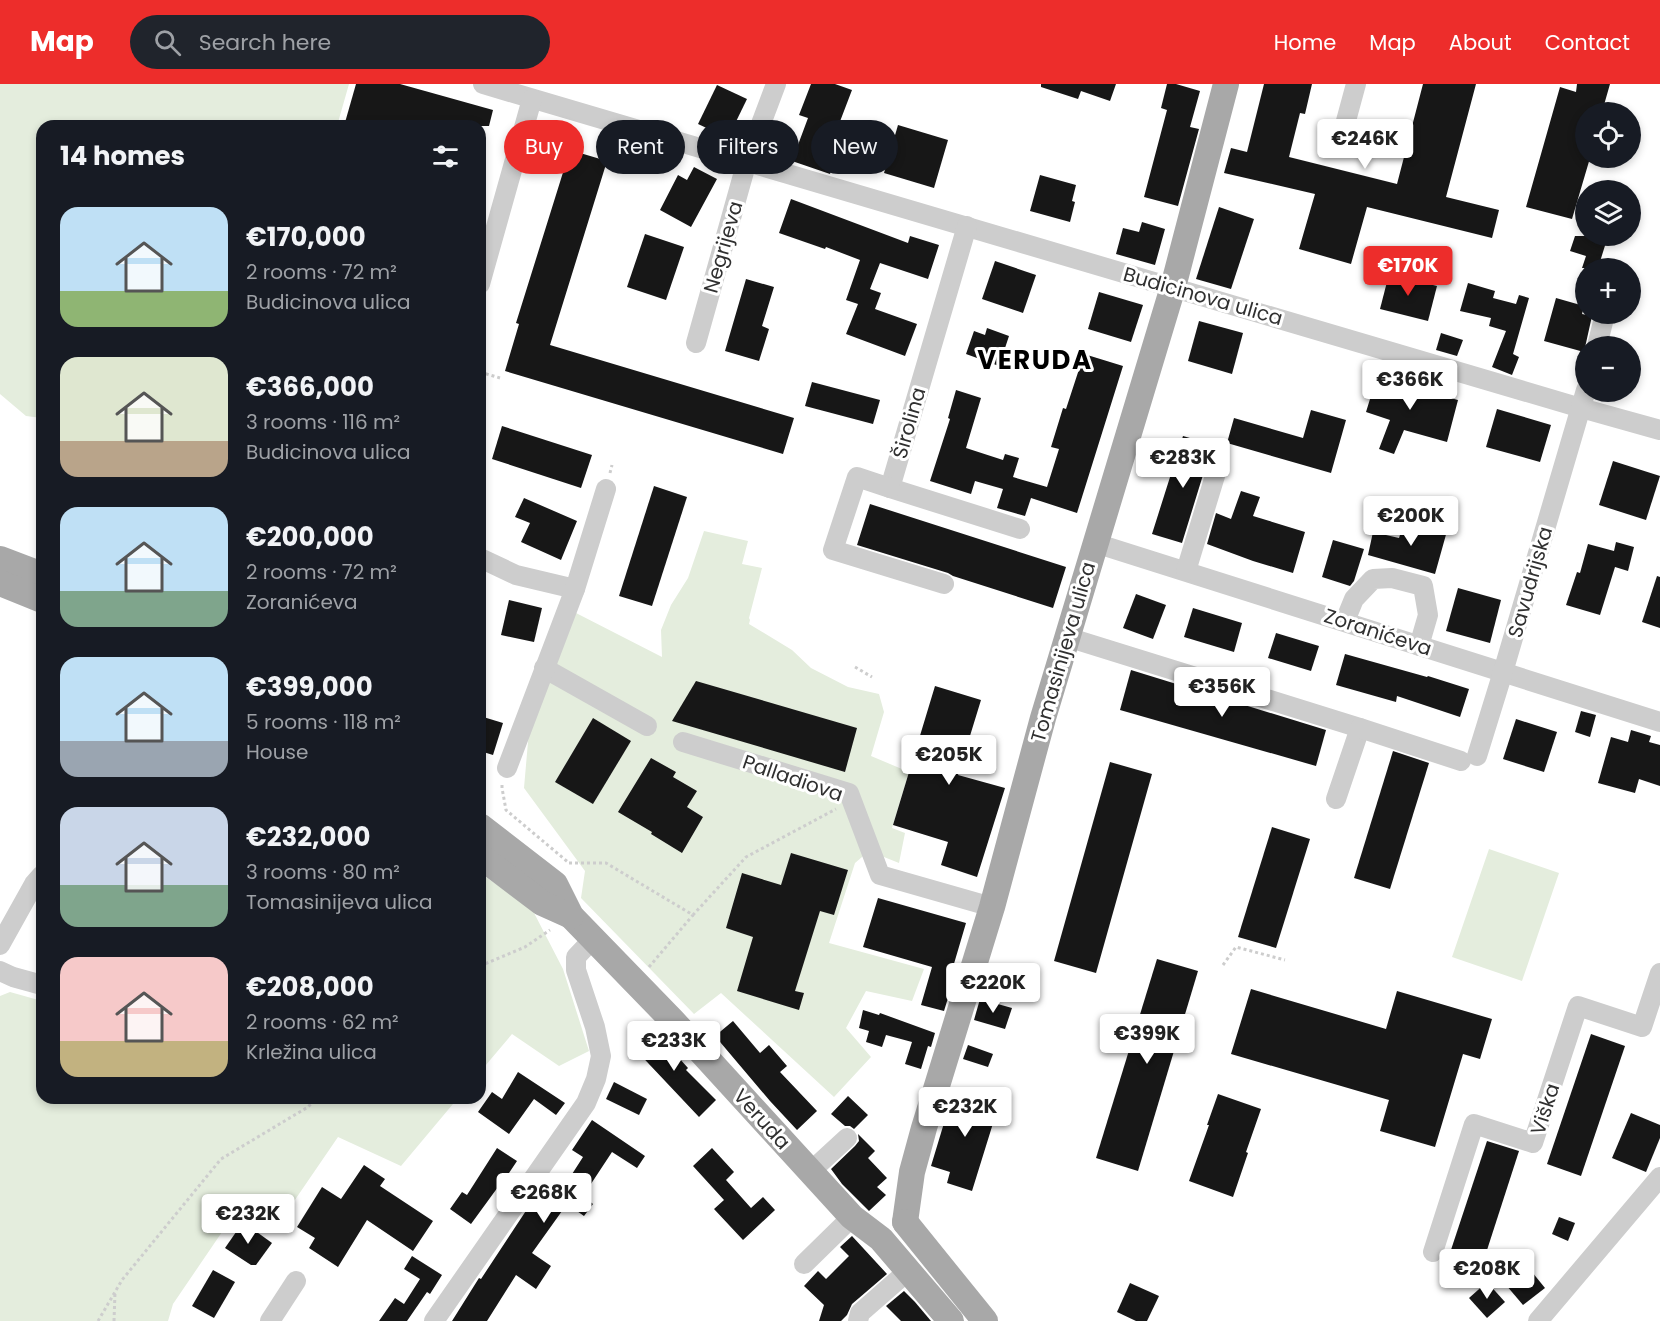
<!DOCTYPE html>
<html lang="en">
<head>
<meta charset="utf-8">
<style>
	:root { --surface:#171b24; --page:#20242c; --text:#f1f3f6; --muted:#9ea1a6; --accent:#ed2d2b }
	body { margin:0; font-family:Poppins,sans-serif; background:var(--page); color:var(--text); height:100vh; display:flex; flex-direction:column; font-size:22px; white-space:nowrap }
	* { box-sizing:border-box; margin:0 }
	p { font-size:20px; color:var(--muted) }
	.icon { flex:none; width:33px; height:33px; fill:none; stroke:currentColor; stroke-width:2; stroke-linecap:round; stroke-linejoin:round }
	.map { position:relative; flex:1; overflow:hidden }
	.details { position:absolute; left:36px; top:36px; width:450px; height:984px; display:flex; flex-direction:column; background:var(--surface); border-radius:18px; box-shadow:0 3px 9px #0003 }
	.details>* { flex:none }
	.top-card { position:absolute; left:504px; top:36px; width:570px; height:54px; display:flex; gap:12px }
	.fabs { position:absolute; left:1575px; top:18px; display:grid; gap:12px }
	.fabs a { display:grid; place-items:center; width:66px; height:66px; border-radius:50%; background:var(--surface); box-shadow:0 3px 9px #0003; font-size:30px }
	.price { position:absolute; translate:-50% -51px; padding:0 14px; border-radius:6px; background:#fff; color:#222; font-size:20px; line-height:39px; filter:drop-shadow(0 2px 3px #0008) }
	.price::after { content:''; position:absolute; left:50%; top:36px; width:18px; height:14px; margin-left:-9px; background:inherit; clip-path:polygon(0 0,100% 0,50% 100%) }
	.price.current { background:var(--accent); color:#fff }
	ul { padding:0; list-style:none }
	li { display:flex; align-items:center; gap:18px; height:150px; padding:0 24px }
	li span { display:grid; place-items:center; flex:none; width:168px; height:120px; border-radius:18px; color:#555 }
	li>.icon { margin-inline-start:auto }
	span .icon { width:72px; height:72px; fill:#fffc; stroke-width:1 }
	li b { font-size:26px }
	h2 { display:flex; justify-content:space-between; align-items:center; height:72px; padding:0 24px; font-size:26px }
	.pill { padding:0 21px; border-radius:27px; background:var(--surface); box-shadow:0 3px 9px #0003; font-size:21px; line-height:54px }
	.pill.current { background:var(--accent); color:#fff }
	header { display:flex; align-items:center; gap:36px; box-sizing:border-box; height:84px; padding:0 30px; background:var(--accent); color:#fff }
	header strong { font-size:28px }
	nav { display:flex; gap:33px; margin-inline-start:auto; font-size:21px }
	.search { width:420px; height:54px; background:var(--page); display:flex; align-items:center; gap:15px; box-sizing:border-box; padding:0 21px; border-radius:33px; color:var(--muted); font-size:22px }
	.map>svg:first-child { display:block }
	.green { fill:#e4eddd }
	.building { fill:#171717 }
	.lines { fill:none; stroke-linecap:round; stroke-linejoin:round }
	.path { stroke:#cdcdcd; stroke-width:3; stroke-dasharray:3 3; stroke-linecap:butt }
	.minor { stroke:#cdcdcd; stroke-width:20 }
	.major { stroke:#a8a8a8; stroke-width:26 }
	.labels { text-anchor:middle; stroke-width:6; stroke-linejoin:round; paint-order:stroke }
	.street-label { font-size:20px; fill:#303030; stroke:#fff }
	.district-label { font-size:26px; font-weight:bold; letter-spacing:1.5px; fill:#000; stroke:#fff }
</style>
</head>
<body>
<header>
<strong>Map</strong>
<div class="search"><svg class="icon" aria-label="search" viewBox="0 0 24 24"><circle cx="10" cy="10" r="6"/><path d="M15 15l6 6"/></svg>Search here</div>
<nav><a>Home</a><a>Map</a><a>About</a><a>Contact</a></nav>
</header>
<div class="map">
<svg width="1660" height="1237" viewBox="0 0 1660 1237">
	<rect width="100%" height="100%" fill="#fff"/>
	<g class="green">
		<polygon points="0,0 349,0 337,42 42,42 42,334 26,332 0,310"/>
		<polygon points="704,447 748,457 742,480 762,484 749,534 750,536 749,540 792,566 811,584 848,603 879,610 884,628 871,672 909,688 892,744 905,749 899,779 869,767 855,779 829,859 924,885 912,917 866,907 846,944 871,973 834,1013 721,909 694,930 581,814 585,787 524,704 530,635 576,529 662,573 661,546 671,521 688,494"/>
		<polygon points="1489,765 1559,789 1522,897 1452,873"/>
		<polygon points="480,789 532,825 563,885 589,967 559,982 512,950 480,988"/>
		<polygon points="10,908 42,917 42,1014 458,1014 401,1082 338,1053 275,1145 237,1126 173,1220 168,1237 0,1237 0,912"/>
	</g>
	<g class="building">
		<polygon points="356,0 400,0 493,26 489,42 344,42"/>
		<polygon points="811,0 835,0 852,6 831,61 839,64 830,90 792,77 808,34 799,31"/>
		<polygon points="1041,0 1116,0 1110,17 1081,7 1078,15 1041,3"/>
		<polygon points="1167,0 1176,0 1200,7 1190,43 1199,45 1178,122 1144,113 1167,26 1161,24"/>
		<polygon points="1264,0 1312,0 1305,30 1300,29 1289,73 1397,100 1423,0 1476,0 1446,113 1499,126 1492,154 1367,123 1351,180 1299,165 1315,110 1224,89 1231,64 1247,68"/>
		<polygon points="1577,0 1610,0 1602,28 1586,28 1586,74 1590,74 1572,135 1526,123 1560,3 1576,8"/>
		<polygon points="717,1 747,15 728,54 698,40"/>
		<polygon points="898,41 948,56 934,104 884,89"/>
		<polygon points="570,66 607,77 550,261 794,334 783,370 505,287 519,240 516,239"/>
		<polygon points="694,83 717,95 691,143 660,126 678,91 687,96"/>
		<polygon points="1040,91 1076,101 1072,117 1075,118 1070,138 1030,127"/>
		<polygon points="791,115 908,159 910,152 939,161 928,195 880,179 870,205 881,209 875,225 917,240 905,272 846,250 858,220 846,216 860,176 826,163 825,165 779,149"/>
		<polygon points="1219,123 1254,135 1231,205 1196,195"/>
		<polygon points="1142,138 1165,145 1155,181 1116,170 1123,144 1139,148"/>
		<polygon points="645,150 684,163 666,216 627,203"/>
		<polygon points="1575,152 1608,152 1598,184 1582,184 1586,172 1570,167"/>
		<polygon points="995,177 1036,191 1023,229 982,215"/>
		<polygon points="1389,190 1437,202 1428,237 1380,225"/>
		<polygon points="746,195 774,203 762,242 769,245 759,277 725,267"/>
		<polygon points="1468,199 1495,207 1493,214 1516,220 1519,211 1529,214 1513,270 1519,273 1512,291 1492,283 1506,247 1489,242 1491,234 1460,227"/>
		<polygon points="1099,208 1143,221 1131,258 1088,245"/>
		<polygon points="1556,214 1584,222 1582,230 1592,232 1584,268 1544,257"/>
		<polygon points="1199,237 1243,249 1232,290 1188,277"/>
		<polygon points="987,244 1009,252 999,282 966,270 974,247 985,251"/>
		<polygon points="1441,249 1463,256 1457,272 1436,266"/>
		<polygon points="1084,270 1123,282 1077,429 1031,414 1025,432 997,424 1003,405 975,397 971,410 930,397 950,335 948,334 956,306 981,314 966,364 1003,376 1005,370 1019,374 1013,393 1047,403 1059,365 1051,363 1063,324 1066,325"/>
		<polygon points="1378,289 1407,298 1406,302 1458,316 1447,358 1404,346 1394,370 1379,365 1390,336 1366,328"/>
		<polygon points="812,298 880,316 873,340 805,322"/>
		<polygon points="1497,325 1551,341 1540,378 1486,363"/>
		<polygon points="1311,326 1346,336 1331,389 1227,359 1234,334 1303,354"/>
		<polygon points="502,342 592,371 581,404 492,375"/>
		<polygon points="1183,352 1214,361 1211,373 1207,378 1182,459 1152,450"/>
		<polygon points="1613,377 1660,392 1646,436 1599,421"/>
		<polygon points="654,402 687,413 652,522 619,512"/>
		<polygon points="1241,407 1260,413 1253,432 1305,448 1293,489 1253,477 1207,460 1216,429 1231,435"/>
		<polygon points="524,414 577,437 561,476 521,458 530,439 515,433"/>
		<polygon points="870,420 1066,483 1053,524 953,492 948,489 857,461"/>
		<polygon points="1405,435 1447,447 1435,490 1368,471 1373,448 1399,454"/>
		<polygon points="1333,456 1364,465 1354,497 1350,502 1322,493"/>
		<polygon points="1616,458 1634,463 1628,487 1615,483 1600,531 1566,521 1577,488 1580,489 1588,460 1614,467"/>
		<polygon points="1657,492 1660,493 1660,544 1642,538"/>
		<polygon points="1458,504 1501,516 1490,559 1446,547"/>
		<polygon points="1136,510 1166,521 1153,555 1123,544"/>
		<polygon points="509,516 542,524 534,558 501,551"/>
		<polygon points="1193,524 1242,539 1234,568 1184,553"/>
		<polygon points="1276,549 1319,562 1311,587 1268,574"/>
		<polygon points="1345,570 1427,593 1428,592 1469,605 1460,633 1397,612 1396,618 1336,601"/>
		<polygon points="1131,586 1326,646 1316,682 1120,626"/>
		<polygon points="696,597 857,644 845,688 672,637"/>
		<polygon points="935,602 981,616 958,691 1005,704 977,793 941,781 948,758 893,741"/>
		<polygon points="1581,627 1596,631 1590,653 1575,648"/>
		<polygon points="480,632 503,639 493,671 480,667"/>
		<polygon points="593,634 631,657 593,720 555,698"/>
		<polygon points="1516,635 1557,648 1544,688 1503,675"/>
		<polygon points="1631,646 1651,652 1649,658 1660,661 1660,702 1639,695 1635,709 1598,699 1611,653 1628,658"/>
		<polygon points="1393,667 1429,679 1390,805 1354,794"/>
		<polygon points="651,674 676,688 673,693 697,707 687,723 703,733 682,769 651,750 652,748 618,728"/>
		<polygon points="1110,678 1152,690 1096,889 1054,877"/>
		<polygon points="1272,743 1310,755 1276,864 1238,853"/>
		<polygon points="791,769 848,786 834,831 820,827 795,907 804,909 799,926 737,907 753,853 726,844 742,789 781,801"/>
		<polygon points="878,814 966,839 948,900 952,901 944,927 921,921 932,883 863,863"/>
		<polygon points="1157,875 1198,887 1138,1087 1096,1074"/>
		<polygon points="1251,905 1386,945 1397,907 1492,935 1480,975 1463,970 1435,1063 1380,1047 1389,1016 1231,970"/>
		<polygon points="980,915 1012,924 1005,945 974,936"/>
		<polygon points="863,926 879,931 880,929 935,949 931,963 928,962 921,985 905,980 912,958 886,951 882,963 866,958 869,947 859,944"/>
		<polygon points="733,937 760,969 769,961 787,982 780,988 817,1027 797,1046 770,1017 715,952"/>
		<polygon points="652,944 688,984 686,986 716,1016 699,1033 632,962"/>
		<polygon points="1591,950 1625,962 1581,1092 1547,1080"/>
		<polygon points="968,961 993,970 988,983 963,975"/>
		<polygon points="518,988 565,1019 556,1031 534,1015 509,1050 478,1028 492,1008 502,1015"/>
		<polygon points="614,998 647,1015 639,1031 606,1015"/>
		<polygon points="954,1006 999,1020 972,1107 947,1099 950,1088 931,1082"/>
		<polygon points="1218,1010 1261,1025 1246,1068 1248,1069 1233,1113 1189,1097 1209,1041 1207,1041"/>
		<polygon points="848,1012 868,1031 854,1045 850,1042 845,1042 831,1030"/>
		<polygon points="1631,1029 1660,1041 1660,1054 1646,1088 1612,1074"/>
		<polygon points="592,1036 645,1072 637,1084 612,1068 583,1112 593,1120 584,1132 567,1120 532,1169 551,1182 536,1205 516,1191 487,1237 452,1237 479,1194 481,1195 547,1095 558,1103 561,1098 565,1101 583,1073 572,1066"/>
		<polygon points="858,1050 875,1067 868,1074 887,1094 877,1103 886,1111 869,1127 842,1100 831,1085 855,1062 859,1057"/>
		<polygon points="1487,1057 1519,1067 1477,1197 1444,1187"/>
		<polygon points="497,1064 517,1077 499,1104 498,1103 471,1140 450,1125 462,1108 467,1111"/>
		<polygon points="712,1064 734,1088 726,1096 751,1124 763,1113 775,1126 743,1156 714,1125 724,1116 693,1082"/>
		<polygon points="364,1081 385,1095 380,1102 433,1137 413,1167 367,1136 338,1183 309,1164 315,1154 297,1143 322,1103 341,1115"/>
		<polygon points="1559,1133 1575,1139 1568,1157 1552,1150"/>
		<polygon points="243,1138 272,1159 256,1181 251,1181 225,1164"/>
		<polygon points="852,1152 887,1190 852,1220 847,1231 841,1237 819,1237 824,1221 804,1202 818,1187 826,1195 849,1172 840,1163"/>
		<polygon points="412,1172 442,1191 430,1210 427,1208 407,1237 379,1237 395,1214 404,1220 420,1195 404,1185"/>
		<polygon points="1528,1183 1545,1204 1523,1221 1506,1201"/>
		<polygon points="213,1186 235,1198 214,1234 192,1222"/>
		<polygon points="1487,1198 1505,1218 1487,1234 1469,1214"/>
		<polygon points="1130,1199 1159,1212 1147,1237 1136,1237 1117,1228"/>
		<polygon points="904,1207 915,1218 931,1237 901,1237 886,1222"/>
	</g>
	<g class="lines">
		<g class="path">
			<polyline points="480,288 500,294"/>
			<polyline points="610,389 612,381"/>
			<polyline points="855,583 872,593"/>
			<polyline points="502,701 502,704 506,726 569,779"/>
			<polyline points="569,779 606,779 693,831 746,773 836,725"/>
			<polyline points="1223,881 1236,863 1285,876"/>
			<polyline points="480,882 525,863 550,846"/>
			<polyline points="649,883 693,831"/>
			<polyline points="98,1237 122,1196 221,1075 308,1023 316,1014"/>
			<polyline points="114,1237 115,1209"/>
		</g>
		<g class="minor">
			<polyline points="483,0 1581,324 1660,346"/>
			<polyline points="1340,59 1356,0"/>
			<polyline points="967,142 890,404 1020,445"/>
			<polyline points="480,200 532,15"/>
			<polyline points="696,259 747,77 776,0"/>
			<polyline points="1597,262 1605,230"/>
			<polyline points="890,404 857,393 833,466 944,500"/>
			<polyline points="1095,459 1660,638"/>
			<polyline points="480,474 516,491 575,505"/>
			<polyline points="1186,487 1218,382"/>
			<polyline points="1345,537 1354,515 1373,495 1392,494 1423,502 1428,531 1419,562"/>
			<polyline points="1067,553 1360,644 1336,715"/>
			<polyline points="544,584 647,642"/>
			<polyline points="1360,644 1461,677"/>
			<polyline points="683,658 849,709 880,791 992,823"/>
			<polyline points="1477,672 1503,588 1586,306"/>
			<polyline points="507,684 575,505 606,405"/>
			<polyline points="0,861 34,800 42,791"/>
			<polyline points="0,887 13,893 42,901"/>
			<polyline points="810,1088 847,1054"/>
			<polyline points="1433,1168 1474,1040 1533,1059 1578,922 1642,943 1660,889"/>
			<polyline points="804,1180 852,1133"/>
			<polyline points="270,1237 296,1197"/>
			<polyline points="434,1237 586,1019 596,995 601,972 595,943 576,886 576,873 593,855"/>
			<polyline points="858,1237 860,1229 908,1187"/>
			<polyline points="1538,1237 1660,1093"/>
		</g>
		<g class="major">
			<polyline points="0,475 42,491"/>
			<polyline points="0,499 42,516"/>
			<polyline points="480,742 555,800 571,832 672,936 852,1133 881,1155 951,1237"/>
			<polyline points="480,772 542,819 571,832"/>
			<polyline points="905,1138 912,1088 924,1044 992,823 1043,634 1173,203 1226,0"/>
			<polyline points="905,1138 985,1237"/>
		</g>
	</g>
	<g class="labels">
		<g class="street-label">
			<text transform="translate(723 163) rotate(-74)" y="7">Negrijeva</text>
			<text transform="translate(1203 212) rotate(16)" y="7">Budicinova ulica</text>
			<text transform="translate(909 339) rotate(-74)" y="7">Širolina</text>
			<text transform="translate(1530 498) rotate(-74)" y="7">Savudrijska</text>
			<text transform="translate(1378 548) rotate(18)" y="7">Zoranićeva</text>
			<text transform="translate(1063 568) rotate(-74)" y="7">Tomasinijeva ulica</text>
			<text transform="translate(793 694) rotate(19)" y="7">Palladiova</text>
			<text transform="translate(1545 1025) rotate(-72)" y="7">Viška</text>
			<text transform="translate(762 1035) rotate(48)" y="7">Veruda</text>
		</g>
		<g class="district-label">
			<text x="1035" y="285">VERUDA</text>
		</g>
	</g>
</svg>
<div class="fabs">
<a><svg class="icon" aria-label="locate" viewBox="0 0 24 24"><circle cx="12" cy="12" r="6"/><path d="M12 2v4M12 18v4M2 12h4M18 12h4"/></svg></a>
<a><svg class="icon" aria-label="layers" viewBox="0 0 24 24"><path d="M12 4l9 5-9 5-9-5zM3 14l9 5 9-5"/></svg></a>
<a>+</a>
<a>−</a>
</div>
<b class="price" style="left:1365px;top:86px">€246K</b>
<b class="price current" style="left:1408px;top:213px">€170K</b>
<b class="price" style="left:1410px;top:327px">€366K</b>
<b class="price" style="left:1183px;top:405px">€283K</b>
<b class="price" style="left:1411px;top:463px">€200K</b>
<b class="price" style="left:1222px;top:634px">€356K</b>
<b class="price" style="left:949px;top:702px">€205K</b>
<b class="price" style="left:993px;top:930px">€220K</b>
<b class="price" style="left:1147px;top:981px">€399K</b>
<b class="price" style="left:674px;top:988px">€233K</b>
<b class="price" style="left:965px;top:1054px">€232K</b>
<b class="price" style="left:544px;top:1140px">€268K</b>
<b class="price" style="left:248px;top:1161px">€232K</b>
<b class="price" style="left:1487px;top:1216px">€208K</b>
<div class="top-card">
<a class="pill current">Buy</a>
<a class="pill">Rent</a>
<a class="pill">Filters</a>
<a class="pill">New</a>
</div>
<section class="details">
<h2>14 homes<svg class="icon" aria-label="filters" viewBox="0 0 24 24"><path d="M4 7h16M4 17h16"/><circle cx="9" cy="7" r="2"/><circle cx="15" cy="17" r="2"/></svg></h2>
<ul>
<li><span style="background:linear-gradient(#bfe0f5 70%,#8fb573 0)"><svg class="icon" aria-label="home" viewBox="0 0 24 24"><path d="M3 11l9-7 9 7M6 9v11h12V9"/></svg></span><div><b>€170,000</b><p>2 rooms · 72 m²</p><p>Budicinova ulica</p></div></li>
<li><span style="background:linear-gradient(#dfe7d0 70%,#b9a48a 0)"><svg class="icon" aria-label="home" viewBox="0 0 24 24"><path d="M3 11l9-7 9 7M6 9v11h12V9"/></svg></span><div><b>€366,000</b><p>3 rooms · 116 m²</p><p>Budicinova ulica</p></div></li>
<li><span style="background:linear-gradient(#bfe0f5 70%,#7fa58c 0)"><svg class="icon" aria-label="home" viewBox="0 0 24 24"><path d="M3 11l9-7 9 7M6 9v11h12V9"/></svg></span><div><b>€200,000</b><p>2 rooms · 72 m²</p><p>Zoranićeva</p></div></li>
<li><span style="background:linear-gradient(#bfe0f5 70%,#9aa5b1 0)"><svg class="icon" aria-label="home" viewBox="0 0 24 24"><path d="M3 11l9-7 9 7M6 9v11h12V9"/></svg></span><div><b>€399,000</b><p>5 rooms · 118 m²</p><p>House</p></div></li>
<li><span style="background:linear-gradient(#c9d6e8 65%,#7fa58c 0)"><svg class="icon" aria-label="home" viewBox="0 0 24 24"><path d="M3 11l9-7 9 7M6 9v11h12V9"/></svg></span><div><b>€232,000</b><p>3 rooms · 80 m²</p><p>Tomasinijeva ulica</p></div></li>
<li><span style="background:linear-gradient(#f6c9c9 70%,#c2b280 0)"><svg class="icon" aria-label="home" viewBox="0 0 24 24"><path d="M3 11l9-7 9 7M6 9v11h12V9"/></svg></span><div><b>€208,000</b><p>2 rooms · 62 m²</p><p>Krležina ulica</p></div></li>
</ul>
</section>
</div>
</body>
</html>
